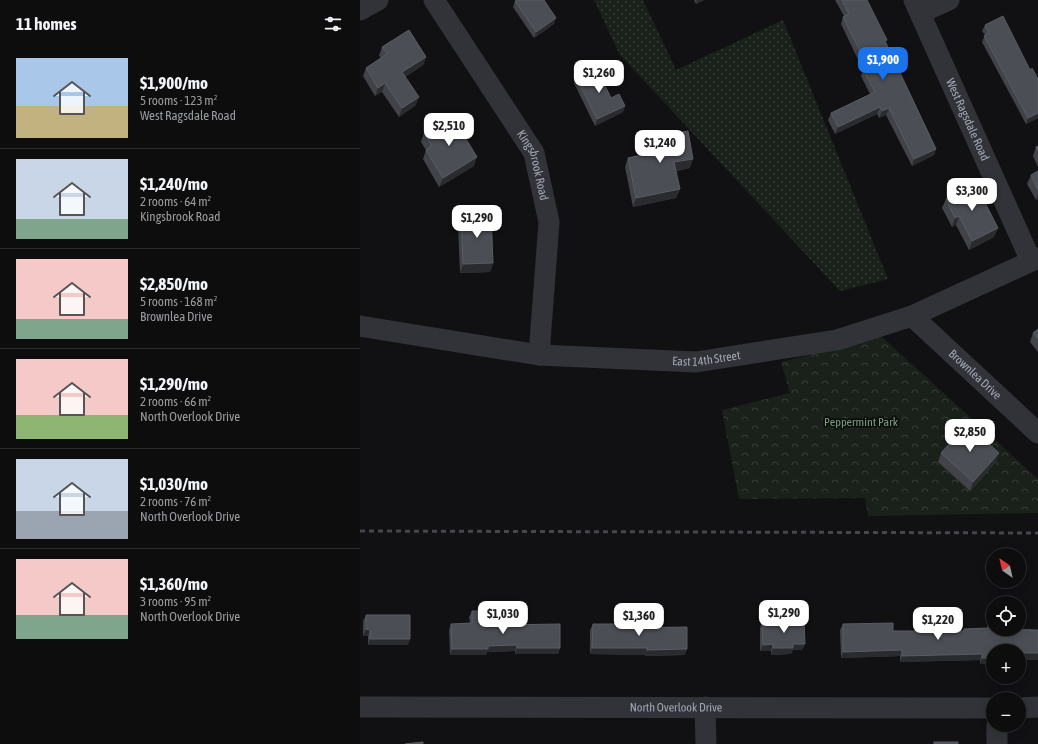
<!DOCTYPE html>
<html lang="en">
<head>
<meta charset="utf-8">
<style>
	:root { --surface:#0d0d0e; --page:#161617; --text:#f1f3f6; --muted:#9a9c9e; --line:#2d2d2e; --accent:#1a73e8 }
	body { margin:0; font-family:"Asap Condensed",sans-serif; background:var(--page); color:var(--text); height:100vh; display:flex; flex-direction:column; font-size:15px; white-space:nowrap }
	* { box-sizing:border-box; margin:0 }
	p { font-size:13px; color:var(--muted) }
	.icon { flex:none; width:22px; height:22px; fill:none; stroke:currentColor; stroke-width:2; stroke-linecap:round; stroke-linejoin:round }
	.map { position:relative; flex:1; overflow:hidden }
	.drawer { display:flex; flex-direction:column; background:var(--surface); width:360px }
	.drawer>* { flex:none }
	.needle { width:26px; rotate:326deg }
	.tools { position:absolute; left:626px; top:548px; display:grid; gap:8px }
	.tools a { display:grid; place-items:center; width:40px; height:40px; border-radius:50%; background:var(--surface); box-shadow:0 2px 10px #0003,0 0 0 1px var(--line); font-size:20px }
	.price { position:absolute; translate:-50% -34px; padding:0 9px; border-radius:8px; background:#fff; color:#222; font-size:13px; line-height:26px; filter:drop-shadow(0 1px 2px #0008) }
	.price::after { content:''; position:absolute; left:50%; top:24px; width:12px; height:9px; margin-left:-6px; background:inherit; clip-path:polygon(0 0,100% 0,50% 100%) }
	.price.current { background:var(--accent); color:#fff }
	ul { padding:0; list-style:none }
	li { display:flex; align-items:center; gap:12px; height:100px; padding:0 16px }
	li+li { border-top:1px solid var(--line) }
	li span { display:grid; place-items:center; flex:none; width:112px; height:80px; border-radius:0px; color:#555 }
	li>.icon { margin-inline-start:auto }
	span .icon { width:48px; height:48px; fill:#fffc; stroke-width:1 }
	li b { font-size:17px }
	h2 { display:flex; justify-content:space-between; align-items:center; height:48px; padding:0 16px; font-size:17px }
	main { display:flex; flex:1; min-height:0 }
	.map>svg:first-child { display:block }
	.grass { fill:url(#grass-dots) }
	.forest { fill:url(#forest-crowns) }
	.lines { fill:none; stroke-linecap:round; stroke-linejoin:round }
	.minor { stroke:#323338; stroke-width:21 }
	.rail { stroke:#45474d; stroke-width:3; stroke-dasharray:5 4; stroke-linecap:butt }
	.wall { fill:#414349 }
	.shaded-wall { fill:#2a2b2f }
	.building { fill:#4c4e55; stroke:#595c64 }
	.labels { text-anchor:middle; stroke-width:3.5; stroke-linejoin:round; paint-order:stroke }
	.street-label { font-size:12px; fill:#a1a7b5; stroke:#0c0c0e }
	.park-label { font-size:12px; fill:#76a278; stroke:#0c0c0e }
</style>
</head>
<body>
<main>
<section class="drawer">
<h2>11 homes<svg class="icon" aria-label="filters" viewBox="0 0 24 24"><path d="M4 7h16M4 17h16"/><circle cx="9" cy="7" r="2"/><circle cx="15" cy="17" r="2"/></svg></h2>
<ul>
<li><span style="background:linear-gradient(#a9c7e8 60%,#c2b280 0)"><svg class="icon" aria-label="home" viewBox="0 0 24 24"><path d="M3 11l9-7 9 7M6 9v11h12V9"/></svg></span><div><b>$1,900/mo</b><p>5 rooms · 123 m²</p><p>West Ragsdale Road</p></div></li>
<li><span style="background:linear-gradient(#c9d6e8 75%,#7fa58c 0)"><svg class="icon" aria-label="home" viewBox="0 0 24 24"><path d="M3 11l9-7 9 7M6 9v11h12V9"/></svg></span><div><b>$1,240/mo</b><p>2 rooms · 64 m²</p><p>Kingsbrook Road</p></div></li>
<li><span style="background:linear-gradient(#f6c9c9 75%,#7fa58c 0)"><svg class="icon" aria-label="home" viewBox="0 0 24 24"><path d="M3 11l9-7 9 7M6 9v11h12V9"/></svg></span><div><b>$2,850/mo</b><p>5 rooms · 168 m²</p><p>Brownlea Drive</p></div></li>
<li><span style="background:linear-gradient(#f6c9c9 70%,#8fb573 0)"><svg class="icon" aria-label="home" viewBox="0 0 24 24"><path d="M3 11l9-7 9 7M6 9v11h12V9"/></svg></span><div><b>$1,290/mo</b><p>2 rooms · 66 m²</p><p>North Overlook Drive</p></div></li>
<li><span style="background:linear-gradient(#c9d6e8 65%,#9aa5b1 0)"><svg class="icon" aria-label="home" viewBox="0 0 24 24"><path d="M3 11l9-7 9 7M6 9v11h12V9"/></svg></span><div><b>$1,030/mo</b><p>2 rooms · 76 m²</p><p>North Overlook Drive</p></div></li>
<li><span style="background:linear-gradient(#f6c9c9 70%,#7fa58c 0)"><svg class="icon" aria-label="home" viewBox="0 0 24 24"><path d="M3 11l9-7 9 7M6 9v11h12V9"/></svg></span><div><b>$1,360/mo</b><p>3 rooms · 95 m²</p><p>North Overlook Drive</p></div></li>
</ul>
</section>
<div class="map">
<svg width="678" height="744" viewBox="0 0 678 744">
	<defs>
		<pattern id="grass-dots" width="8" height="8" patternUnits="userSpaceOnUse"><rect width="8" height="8" fill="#19211a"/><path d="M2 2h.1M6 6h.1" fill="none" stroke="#373e39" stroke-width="1.8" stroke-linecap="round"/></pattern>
		<pattern id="forest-crowns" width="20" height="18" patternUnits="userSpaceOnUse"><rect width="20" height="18" fill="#19211a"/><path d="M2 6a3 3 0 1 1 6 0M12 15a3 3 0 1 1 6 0" fill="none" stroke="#373e39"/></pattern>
	</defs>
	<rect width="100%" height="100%" fill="#111113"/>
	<polygon class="grass" points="234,0 283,0 316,70 423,20 528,279 480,291 260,55"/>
	<polygon class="forest" points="522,337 678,479 678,513 508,516 505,498 379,499 362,410 430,393 421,362"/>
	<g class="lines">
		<g class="minor">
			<path id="s1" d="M74,0L174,153L189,222L179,355"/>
			<path id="s2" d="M554,0L671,261"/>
			<polyline points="0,10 18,0"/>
			<polyline points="560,13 589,0"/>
			<path id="s3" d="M552,316L678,433"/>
			<path id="s4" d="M0,326L179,355L336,362L477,340L552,316L678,258"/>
			<path id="s5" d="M0,707L633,708"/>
			<polyline points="345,707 346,744"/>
			<polyline points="659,708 678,707"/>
			<polyline points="637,725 637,744"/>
		</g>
		<polyline class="rail" points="0,531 678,533"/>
	</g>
	<g class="wall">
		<polygon points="334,0 344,0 336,4"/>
		<polygon points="475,0 507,0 526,43 576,149 574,155 552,166 526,115 519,118 517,114 475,134 468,120 471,113 510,94 501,76 503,70 481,24 483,17 484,16"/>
		<polygon points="155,1 194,24 174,38 153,7"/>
		<polygon points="625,25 670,70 678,79 678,118 666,124 622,42 625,35 622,31"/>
		<polygon points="22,47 66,57 63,65 45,77 56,105 39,117 22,92 15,96 3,76 6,68 21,58 19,56"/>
		<polygon points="216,77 251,98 265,106 263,112 235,126 214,83"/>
		<polygon points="64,133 114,166 79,187 63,159 66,150 61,142"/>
		<polygon points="283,140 330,168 316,171 320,189 316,198 273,207 265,167 268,158 281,155 280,149"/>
		<polygon points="678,146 678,167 673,156 676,147"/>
		<polygon points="678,171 678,199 676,200 667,184 671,175"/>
		<polygon points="586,199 638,228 634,237 609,250 596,225 592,227 582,208"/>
		<polygon points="101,215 133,263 130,272 100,273 98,224"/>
		<polygon points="678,329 678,352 670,342 673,333"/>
		<polygon points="581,453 636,462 610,491 578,462"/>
		<polygon points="112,611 127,623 138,625 200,648 198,654 155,654 155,651 127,652 126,655 90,655 89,630 91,624 110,623 109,617"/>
		<polygon points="6,615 48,645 8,645 8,636 3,636 3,621"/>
		<polygon points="629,620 633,629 678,630 678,660 659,659 659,651 633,651 633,664 620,664 620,660 540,662 540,656 481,658 480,630 483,624 533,631 603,631 604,629 627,628 627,626"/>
		<polygon points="402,622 445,644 442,650 433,650 431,654 411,655 411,651 400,651 400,628"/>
		<polygon points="233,624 267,628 325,655 285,656 285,655 230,654 230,630"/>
	</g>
	<g class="shaded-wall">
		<polygon points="337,0 344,0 336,4"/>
		<polygon points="196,18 194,24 174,38 176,32"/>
		<polygon points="66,57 63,65 39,81 42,72"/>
		<polygon points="25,83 22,92 15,96 18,88"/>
		<polygon points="59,97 56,105 39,117 42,108"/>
		<polygon points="265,106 263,112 235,126 237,119"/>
		<polygon points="520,107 517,114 475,134 478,127"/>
		<polygon points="529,108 526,115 519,118 522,111"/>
		<polygon points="678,113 678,118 666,124 668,118"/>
		<polygon points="576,149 574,155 552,166 554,159"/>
		<polygon points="117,157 114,166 79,187 83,178"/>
		<polygon points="333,159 330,168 311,171 314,162"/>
		<polygon points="320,189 316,198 273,207 276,198"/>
		<polygon points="678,194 678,199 676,200"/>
		<polygon points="599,216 596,225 592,227 595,218"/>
		<polygon points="638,228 634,237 609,250 612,241"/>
		<polygon points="133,263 130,272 100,273 103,264"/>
		<polygon points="639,453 636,462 610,491 613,482"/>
		<polygon points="6,629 10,630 8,636 3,636"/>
		<polygon points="10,639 50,639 48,645 8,645"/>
		<polygon points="413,644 411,651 400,651 403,645"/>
		<polygon points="433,644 445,644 442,650 433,650 431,654 411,655 413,648"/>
		<polygon points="157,645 155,651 127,652 126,655 90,655 92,649 128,646"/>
		<polygon points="157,648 200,648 198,654 155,654"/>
		<polygon points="232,648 287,648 285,655 230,654"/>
		<polygon points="327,649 325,655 285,656 287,650"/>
		<polygon points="542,650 540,656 481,658 483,652"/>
		<polygon points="659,653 678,653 678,660 659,659"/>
		<polygon points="622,654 620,660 540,662 542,656"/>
		<polygon points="622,658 633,658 633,664 620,664"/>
	</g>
	<g class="building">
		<polygon points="157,0 184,0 196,18 176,32 155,1"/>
		<polygon points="482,0 507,0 527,40 525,41 576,149 554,159 529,108 522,111 520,107 478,127 471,113 515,92 503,70 508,67 483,17 489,14"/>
		<polygon points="643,16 670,70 672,68 678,79 678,113 668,118 624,36 629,33 625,25"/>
		<polygon points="49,30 66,57 42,72 59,97 42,108 25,83 18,88 6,68 27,54 22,47"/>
		<polygon points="236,67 251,98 259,94 265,106 237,119 216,77"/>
		<polygon points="92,116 117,157 83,178 66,150 72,146 64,133"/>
		<polygon points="328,131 333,159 314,162 320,189 276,198 268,158 286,154 283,140"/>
		<polygon points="678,146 678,151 676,147"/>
		<polygon points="678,171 678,190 671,175"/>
		<polygon points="615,183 638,228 612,241 599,216 595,218 586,199"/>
		<polygon points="131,213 133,263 103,264 101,215"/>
		<polygon points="678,329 678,339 673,333"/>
		<polygon points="607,424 639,453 613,482 581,453"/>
		<polygon points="112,611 127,611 127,623 138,623 138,625 200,624 200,648 157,648 157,645 128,646 128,649 92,649 91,624 112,623"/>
		<polygon points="6,615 50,615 50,639 10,639 10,630 6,629"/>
		<polygon points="629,620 633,620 633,629 678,630 678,653 659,653 659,651 633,651 633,658 622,658 622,654 542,656 542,650 483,652 483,624 533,623 533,631 604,631 604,629 629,628"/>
		<polygon points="444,621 445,644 433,644 433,648 413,648 413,644 403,645 402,622"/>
		<polygon points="233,624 267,624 267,628 327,627 327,649 287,650 287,648 232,648"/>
		<polygon points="63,742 63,744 45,744"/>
		<rect x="574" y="742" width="24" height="2"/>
	</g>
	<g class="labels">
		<g class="street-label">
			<text dy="4" stroke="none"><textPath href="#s2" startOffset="131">West Ragsdale Road</textPath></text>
			<text dy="4" stroke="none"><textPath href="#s1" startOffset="194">Kingsbrook Road</textPath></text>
			<text dy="4" stroke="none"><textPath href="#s4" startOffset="349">East 14th Street</textPath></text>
			<text dy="4" stroke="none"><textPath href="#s3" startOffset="86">Brownlea Drive</textPath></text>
			<text dy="4" stroke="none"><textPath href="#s5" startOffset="316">North Overlook Drive</textPath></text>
		</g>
		<g class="park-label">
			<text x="501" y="426">Peppermint Park</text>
		</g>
	</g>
</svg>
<div class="tools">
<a><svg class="needle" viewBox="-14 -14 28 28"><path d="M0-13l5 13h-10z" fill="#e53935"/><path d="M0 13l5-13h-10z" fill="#9a9c9e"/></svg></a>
<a><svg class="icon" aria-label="locate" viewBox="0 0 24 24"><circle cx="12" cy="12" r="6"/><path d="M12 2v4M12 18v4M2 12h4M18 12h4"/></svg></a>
<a>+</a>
<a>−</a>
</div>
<b class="price current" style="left:523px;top:81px">$1,900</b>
<b class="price" style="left:239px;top:94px">$1,260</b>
<b class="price" style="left:89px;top:147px">$2,510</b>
<b class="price" style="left:300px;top:164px">$1,240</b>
<b class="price" style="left:612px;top:212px">$3,300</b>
<b class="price" style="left:117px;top:239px">$1,290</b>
<b class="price" style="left:610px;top:453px">$2,850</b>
<b class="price" style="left:424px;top:634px">$1,290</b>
<b class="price" style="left:143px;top:635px">$1,030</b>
<b class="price" style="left:279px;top:637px">$1,360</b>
<b class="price" style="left:578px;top:641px">$1,220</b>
</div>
</main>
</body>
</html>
